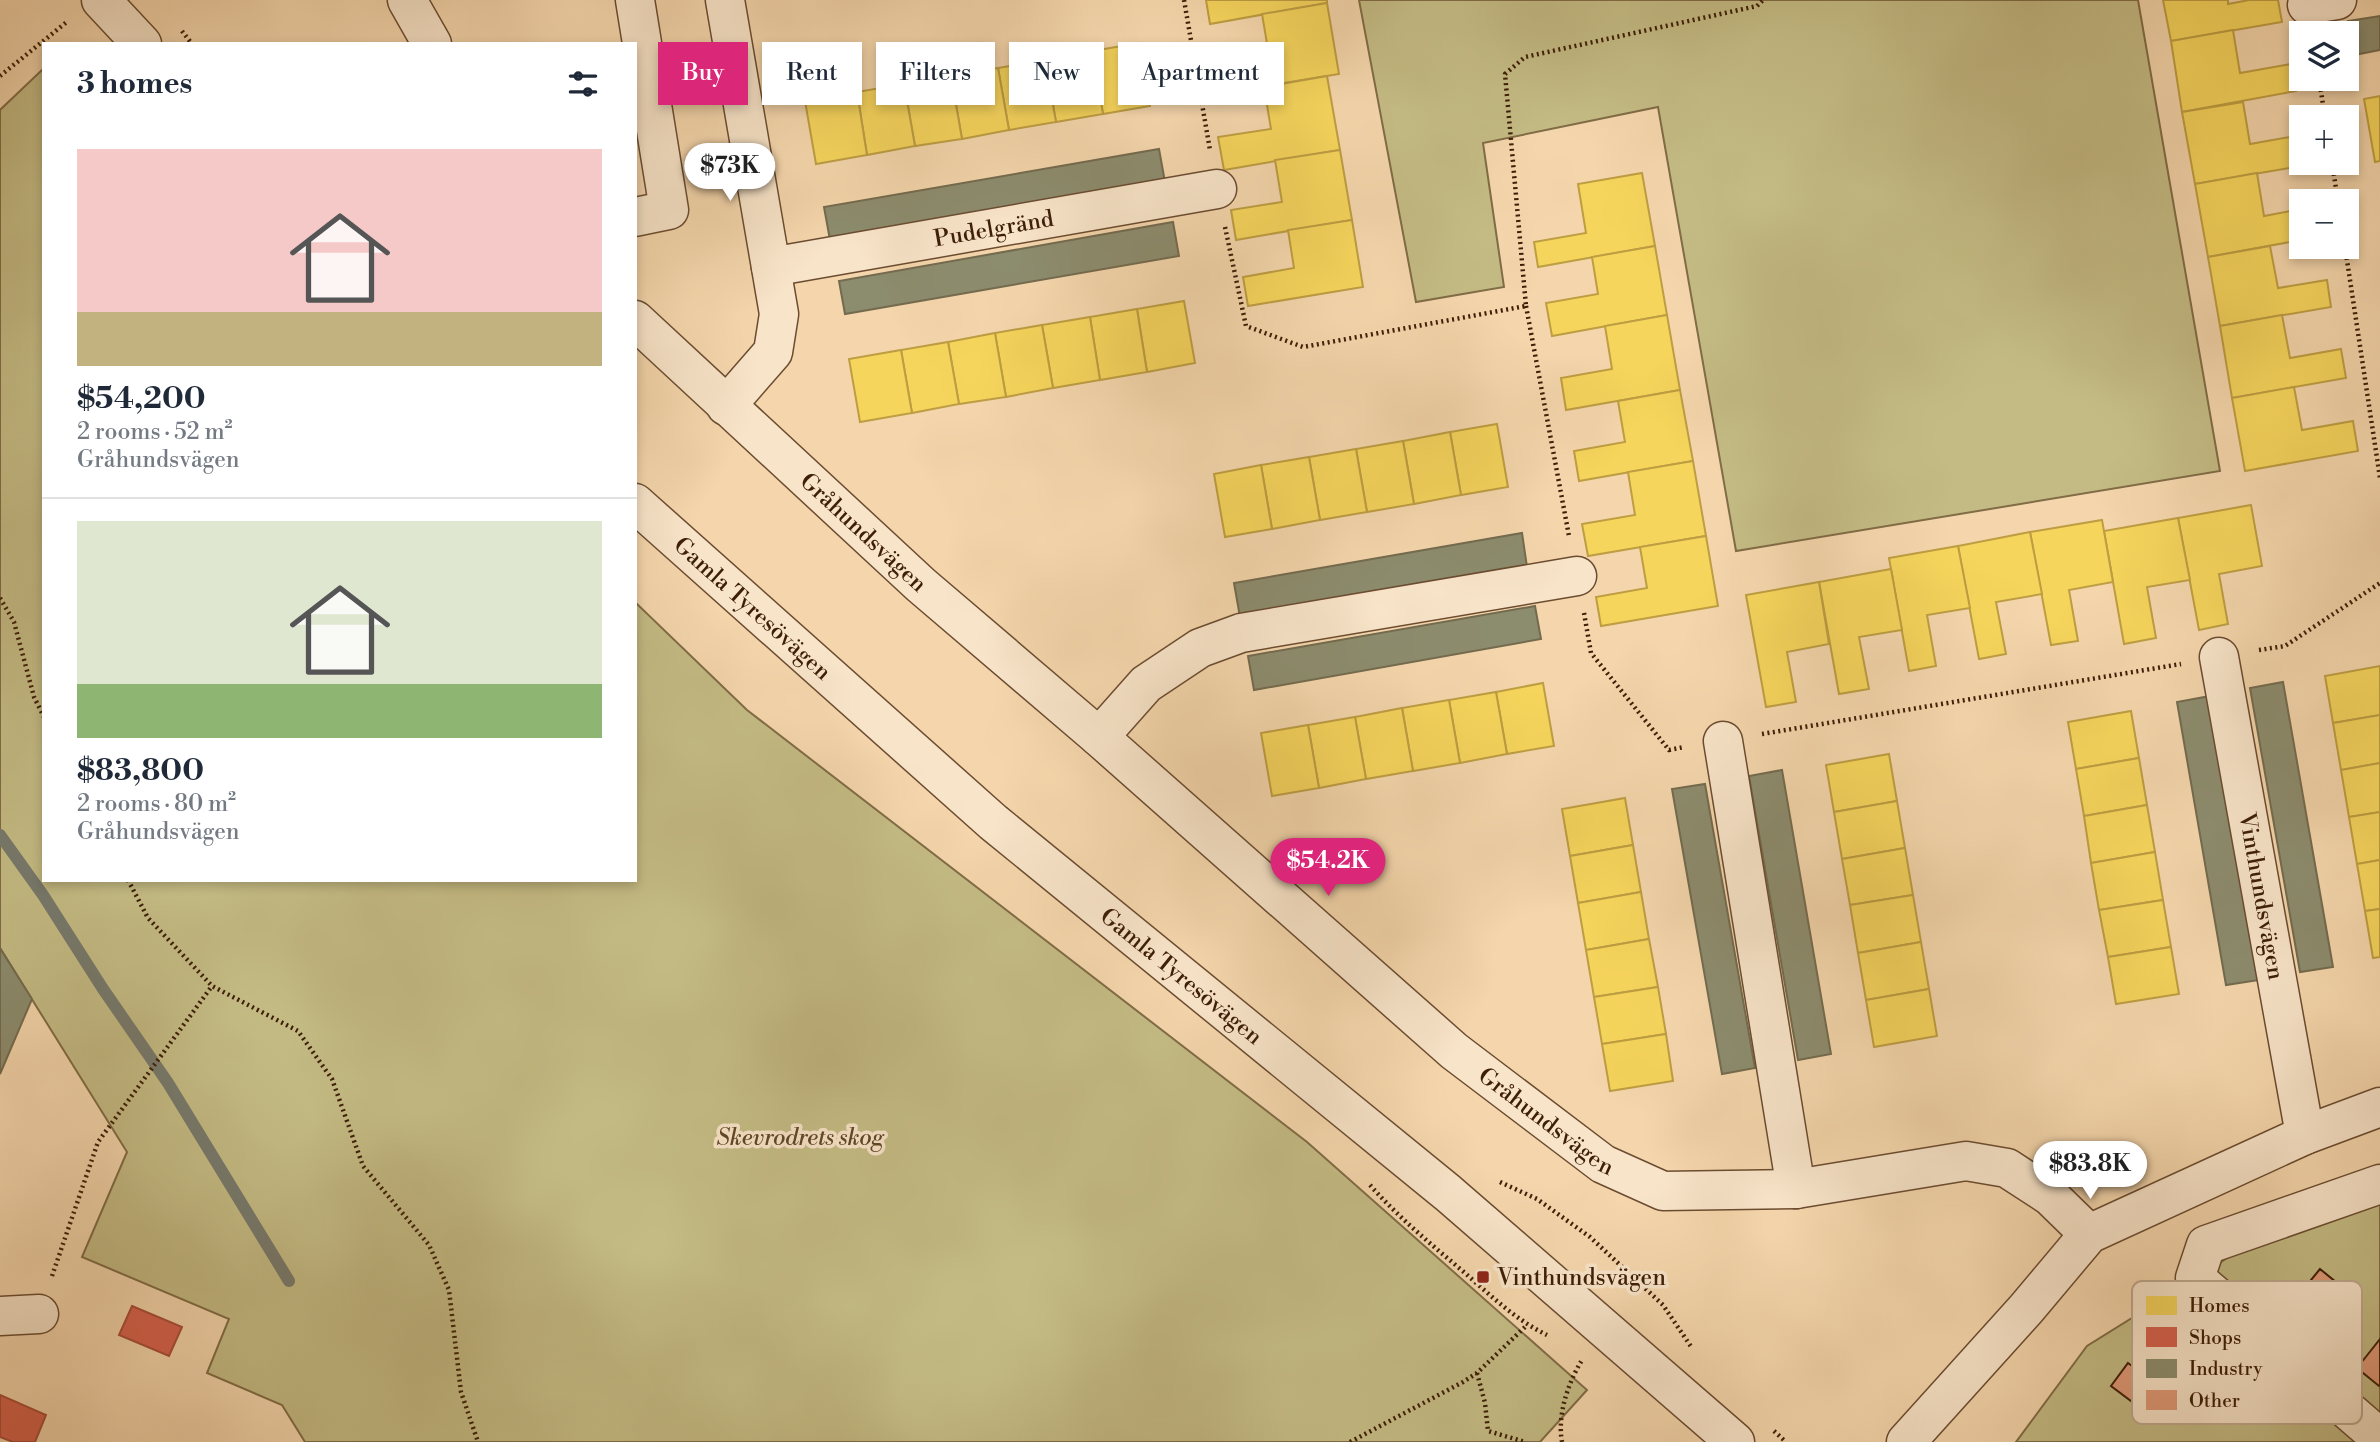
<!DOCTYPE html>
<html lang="en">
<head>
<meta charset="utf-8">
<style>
	:root { --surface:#fff; --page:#f2f2f3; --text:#1f2937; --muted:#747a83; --line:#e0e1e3; --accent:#db2777 }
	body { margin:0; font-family:"Libre Bodoni",serif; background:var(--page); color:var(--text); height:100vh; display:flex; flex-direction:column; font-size:26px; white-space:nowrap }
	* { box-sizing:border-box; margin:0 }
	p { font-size:23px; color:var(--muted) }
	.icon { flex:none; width:38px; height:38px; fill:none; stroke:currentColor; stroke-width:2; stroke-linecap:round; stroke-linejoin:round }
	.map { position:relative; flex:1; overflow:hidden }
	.details { position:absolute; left:42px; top:42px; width:595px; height:840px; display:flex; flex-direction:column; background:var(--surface); border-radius:0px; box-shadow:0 4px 10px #0003 }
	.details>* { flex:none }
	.guide { position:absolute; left:658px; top:42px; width:665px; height:63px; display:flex; gap:14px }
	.controls { position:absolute; left:2289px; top:21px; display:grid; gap:14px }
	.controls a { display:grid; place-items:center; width:70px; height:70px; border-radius:0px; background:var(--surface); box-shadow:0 4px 10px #0003; font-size:35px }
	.price { position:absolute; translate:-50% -60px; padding:0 16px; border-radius:24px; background:#fff; color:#222; font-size:23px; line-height:46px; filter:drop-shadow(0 2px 4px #0008) }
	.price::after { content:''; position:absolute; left:50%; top:42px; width:21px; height:16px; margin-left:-10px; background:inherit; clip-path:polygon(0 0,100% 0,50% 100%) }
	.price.current { background:var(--accent); color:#fff }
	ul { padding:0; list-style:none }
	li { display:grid; align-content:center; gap:14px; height:371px; padding:0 35px }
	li+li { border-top:2px solid var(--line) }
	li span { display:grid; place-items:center; height:217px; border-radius:0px; color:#555 }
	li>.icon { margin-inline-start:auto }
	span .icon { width:126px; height:126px; fill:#fffc; stroke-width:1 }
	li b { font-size:30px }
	h2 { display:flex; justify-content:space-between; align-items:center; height:84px; padding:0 35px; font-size:30px }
	.chip { padding:0 24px; border-radius:0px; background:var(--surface); box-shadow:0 4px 10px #0003; font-size:24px; line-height:63px }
	.chip.current { background:var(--accent); color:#fff }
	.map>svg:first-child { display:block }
	.green { fill:#c4bb84; stroke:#806c46; stroke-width:2 }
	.homes { fill:#f6d55c; stroke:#be9e42; stroke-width:2 }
	.shops { fill:#d6604d; stroke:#a84c38; stroke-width:2 }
	.industry { fill:#8c8c6e; stroke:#746b4f; stroke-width:2 }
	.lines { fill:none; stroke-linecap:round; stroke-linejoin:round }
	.stream { stroke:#777a6d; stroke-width:12 }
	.building { fill:#df9977; stroke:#3d1e07; stroke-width:2 }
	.minor-casing { stroke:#6b4c30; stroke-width:41 }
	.path { stroke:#3d1e07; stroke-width:4.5; stroke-dasharray:2 3.5; stroke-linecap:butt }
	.minor { stroke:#f8e4c9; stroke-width:38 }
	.poi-dot { fill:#8f2418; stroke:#f8e4c9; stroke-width:2.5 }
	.labels { text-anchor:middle; stroke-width:7; stroke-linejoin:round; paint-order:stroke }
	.street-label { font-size:23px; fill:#3d1e07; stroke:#f8e4c9 }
	.park-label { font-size:23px; font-style:italic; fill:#5f4526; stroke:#f8e4c9 }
	.poi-label { font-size:23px; fill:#3d1e07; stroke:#f8e4c9; text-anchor:start }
	.key { fill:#f8e4c9; stroke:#c0a98f; stroke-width:2 }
	.key-label { font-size:19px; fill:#3d1e07 }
</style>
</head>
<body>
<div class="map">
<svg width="2380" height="1442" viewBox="0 0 2380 1442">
	<rect width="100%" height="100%" fill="#f5d6ac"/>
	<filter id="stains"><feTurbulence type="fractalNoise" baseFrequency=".00286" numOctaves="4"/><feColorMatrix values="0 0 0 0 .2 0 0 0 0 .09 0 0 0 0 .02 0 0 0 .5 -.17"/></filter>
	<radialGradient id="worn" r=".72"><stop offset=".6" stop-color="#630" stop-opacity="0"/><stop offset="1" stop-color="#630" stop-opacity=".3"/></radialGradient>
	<g class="green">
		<polygon points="1359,0 2138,0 2220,471 1736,551 1658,107 1483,143 1504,287 1416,302"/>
		<polygon points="44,68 44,880 635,880 635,602 747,710 1307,1142 1587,1390 1540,1442 305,1442 282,1405 207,1373 229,1319 82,1257 127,1152 0,948 0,110"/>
		<polygon points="2380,1181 2380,1442 2016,1442 2087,1346 2217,1265 2265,1231"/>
	</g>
	<g class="homes">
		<polygon points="1206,0 1327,0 1327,3 1210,24"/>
		<polygon points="2163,0 2228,0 2228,4 2249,0 2278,0 2282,22 2171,41"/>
		<polygon points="1327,3 1339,74 1223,93 1218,64 1269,55 1262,14"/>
		<polygon points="2233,30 2240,73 2291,64 2296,91 2182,112 2171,41"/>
		<polygon points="1140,43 1150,106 1103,114 1092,51"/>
		<polygon points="1092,51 1103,114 1056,122 1045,60"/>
		<polygon points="1045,60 1056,122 1009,130 998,68"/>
		<polygon points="998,68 1009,130 962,139 951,76"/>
		<polygon points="951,76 962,139 915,146 904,84"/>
		<polygon points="1327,76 1340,150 1224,170 1218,137 1271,129 1264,87"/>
		<polygon points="904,84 915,146 867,155 857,92"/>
		<polygon points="857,92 867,155 816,164 805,101"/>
		<polygon points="2380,96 2380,161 2375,162 2364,99"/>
		<polygon points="2243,102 2250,144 2301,135 2301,163 2307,165 2195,184 2182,112"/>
		<polygon points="1340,150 1352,220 1236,240 1231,210 1282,202 1275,160"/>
		<polygon points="1642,173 1655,246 1538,267 1534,242 1586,233 1578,184"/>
		<polygon points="2257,173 2264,216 2301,209 2301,240 2208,257 2195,184"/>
		<polygon points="1352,220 1363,287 1248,306 1243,277 1294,268 1288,230"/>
		<polygon points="1655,246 1667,315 1552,336 1546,303 1598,294 1592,257"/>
		<polygon points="2270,246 2278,288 2327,280 2331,307 2220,326 2208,257"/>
		<polygon points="1184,301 1195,363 1147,372 1137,309"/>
		<polygon points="1137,309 1147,372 1100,380 1090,317"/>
		<polygon points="1667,315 1680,390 1566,410 1561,378 1612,369 1605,326"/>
		<polygon points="2282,315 2290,358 2341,349 2346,378 2232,398 2220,326"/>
		<polygon points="1090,317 1100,380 1053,388 1042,325"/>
		<polygon points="1042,325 1053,388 1006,397 995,333"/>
		<polygon points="995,333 1006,397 959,404 948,342"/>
		<polygon points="948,342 959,404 912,413 901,350"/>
		<polygon points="901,350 912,413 860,422 849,359"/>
		<polygon points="2294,387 2302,430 2353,421 2358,451 2245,471 2232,398"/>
		<polygon points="1680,390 1693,461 1579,481 1574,451 1625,442 1618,401"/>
		<polygon points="1497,424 1508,487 1461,495 1450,432"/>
		<polygon points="1450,432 1461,495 1414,504 1403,441"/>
		<polygon points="1403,441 1414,504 1367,512 1356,449"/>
		<polygon points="1356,449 1367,512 1320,520 1309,457"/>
		<polygon points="1309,457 1320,520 1272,529 1261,465"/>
		<polygon points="1693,461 1706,536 1588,556 1582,524 1635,515 1628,472"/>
		<polygon points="1261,465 1272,529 1225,537 1214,474"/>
		<polygon points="2251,505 2262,566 2219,574 2228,624 2199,630 2178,518"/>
		<polygon points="2178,518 2190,580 2147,587 2156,638 2124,644 2104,531"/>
		<polygon points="2102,520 2113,582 2069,590 2078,641 2051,645 2030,532"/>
		<polygon points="2030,532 2042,594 1996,602 2006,654 1979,659 1958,546"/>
		<polygon points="1706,536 1718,606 1601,626 1596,597 1647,588 1640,547"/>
		<polygon points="1958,546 1970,608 1927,615 1936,666 1909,671 1889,558"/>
		<polygon points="1891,569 1902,630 1859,637 1869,689 1839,694 1819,582"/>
		<polygon points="1819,582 1829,644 1787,652 1796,702 1766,707 1746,595"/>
		<polygon points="2380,666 2380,715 2333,723 2325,676"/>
		<polygon points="1543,683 1554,746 1507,754 1496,692"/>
		<polygon points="1496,692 1507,754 1460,763 1449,700"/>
		<polygon points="1449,700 1460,763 1413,771 1402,708"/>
		<polygon points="1402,708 1413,771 1366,779 1355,717"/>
		<polygon points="2131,711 2139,758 2076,769 2068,722"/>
		<polygon points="2380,715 2380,763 2341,770 2333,723"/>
		<polygon points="1355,717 1366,779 1319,788 1308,725"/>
		<polygon points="1308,725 1319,788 1272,796 1261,733"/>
		<polygon points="1889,754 1897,801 1834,812 1826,765"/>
		<polygon points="2139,758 2147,805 2084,816 2076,769"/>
		<polygon points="2380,763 2380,812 2349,817 2341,770"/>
		<polygon points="1625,798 1633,845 1570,856 1562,809"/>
		<polygon points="1897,801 1905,848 1842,859 1834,812"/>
		<polygon points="2147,805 2155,852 2091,863 2084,816"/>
		<polygon points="2380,812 2380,860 2357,864 2349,817"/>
		<polygon points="1633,845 1641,892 1578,903 1570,856"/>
		<polygon points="1905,848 1913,895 1850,905 1842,859"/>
		<polygon points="2155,852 2163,900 2099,910 2091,863"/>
		<polygon points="2380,860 2380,909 2365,911 2357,864"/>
		<polygon points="1641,892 1649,939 1586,950 1578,903"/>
		<polygon points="1913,895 1921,942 1858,953 1850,905"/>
		<polygon points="2163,900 2171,947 2108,957 2099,910"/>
		<polygon points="2380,909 2380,957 2373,958 2365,911"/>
		<polygon points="1649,939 1658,987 1594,997 1586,950"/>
		<polygon points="1921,942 1929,989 1866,1000 1858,953"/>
		<polygon points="2171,947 2179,994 2116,1004 2108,957"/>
		<polygon points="1658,987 1666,1034 1602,1044 1594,997"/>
		<polygon points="1929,989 1937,1036 1874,1047 1866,1000"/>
		<polygon points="1666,1034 1673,1081 1610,1091 1602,1044"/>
	</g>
	<g class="shops">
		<polygon points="132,1306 182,1327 169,1356 119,1335"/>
		<polygon points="0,1395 46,1415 35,1442 13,1442 0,1437"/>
	</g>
	<g class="industry">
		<polygon points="2380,16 2380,50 2354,55 2348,21"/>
		<polygon points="1159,149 1165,182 830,240 824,207"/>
		<polygon points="1173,222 1179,256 845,314 839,281"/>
		<polygon points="1522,533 1527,567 1240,617 1234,583"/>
		<polygon points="1535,606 1541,639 1254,690 1248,656"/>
		<polygon points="2283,682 2333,967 2300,972 2250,688"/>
		<polygon points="2210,696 2259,980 2226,985 2177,702"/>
		<polygon points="1782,770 1831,1054 1798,1060 1749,776"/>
		<polygon points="1705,784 1755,1068 1722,1074 1672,789"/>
		<polygon points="0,948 32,999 0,1074"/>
	</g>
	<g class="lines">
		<polyline class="stream" points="0,835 43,895 103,989 168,1083 289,1281"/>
	</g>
	<g class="building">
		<polygon points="2320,1269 2342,1287 2310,1325 2288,1308"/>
		<polygon points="2380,1339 2380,1385 2379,1386 2357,1368"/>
		<polygon points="2128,1363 2168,1393 2151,1416 2111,1386"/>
	</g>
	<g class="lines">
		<defs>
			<g id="minor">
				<polyline points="101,0 142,44"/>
				<polyline points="407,0 432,44"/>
				<polyline points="635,0 669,210 635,217"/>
				<polyline points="725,0 779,314 773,352 726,406"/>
				<polyline points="2307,5 2337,0"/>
				<path id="s1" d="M771,267L1217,189"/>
				<path id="s2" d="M635,320L921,585L1099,737L1454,1051L1603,1164L1663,1191L1796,1189L1966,1161L2007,1168L2050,1196L2089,1234"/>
				<path id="s3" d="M635,503L993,822L1448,1193L1735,1442"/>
				<path id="s4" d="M2219,657L2305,1135"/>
				<polyline points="1099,737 1146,684 1200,648 1241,633 1577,576"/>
				<polyline points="1723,741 1796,1189"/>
				<polyline points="2380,1184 2206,1245 2195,1278 2380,1438"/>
				<polyline points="0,1316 39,1314"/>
				<polyline points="1906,1442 2026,1309 2089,1234 2305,1135 2380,1107"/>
			</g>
		</defs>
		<use href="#minor" class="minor-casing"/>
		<g class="path">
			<polyline points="1184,0 1210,150"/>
			<polyline points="182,31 192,44"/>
			<polyline points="0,76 68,21"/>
			<polyline points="2319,79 2325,117"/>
			<polyline points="2332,163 2338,201"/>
			<polyline points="1225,227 1246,326 1303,347 1526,306 1505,74 1525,57 1757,6 1763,0"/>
			<polyline points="2345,247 2380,478"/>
			<polyline points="1526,306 1569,536"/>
			<polyline points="0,598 14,622 34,697 44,717"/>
			<polyline points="1584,613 1591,653 1669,750 1684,747"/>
			<polyline points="2259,650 2285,646 2380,583"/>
			<polyline points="1762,734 2181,664"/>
			<polyline points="128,880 148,918 212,986 298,1031 332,1079 363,1166 429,1245 449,1290 461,1392 478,1442"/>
			<polyline points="1500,1182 1537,1199 1590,1237 1663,1305 1692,1348"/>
			<path d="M1370,1185C1399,1218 1432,1245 1465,1273C1491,1296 1516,1320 1547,1335"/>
			<polyline points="52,1276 98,1142 212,986"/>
			<polyline points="1477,1373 1485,1403 1488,1431 1525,1442"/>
			<polyline points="1774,1431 1786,1442"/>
			<polyline points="1350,1442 1463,1382 1477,1373 1527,1325"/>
			<path d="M1562,1442C1557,1415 1568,1383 1582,1360"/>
		</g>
		<use href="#minor" class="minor"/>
	</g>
	<rect class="poi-dot" x="1476" y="1270" width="14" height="14" rx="3.5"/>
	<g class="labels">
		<g class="street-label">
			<text dy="8" stroke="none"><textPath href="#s1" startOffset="226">Pudelgränd</textPath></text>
			<text dy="8" stroke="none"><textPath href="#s2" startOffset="312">Gråhundsvägen</textPath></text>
			<text dy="8" stroke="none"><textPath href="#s3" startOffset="158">Gamla Tyresövägen</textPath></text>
			<text dy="8" stroke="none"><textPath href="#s4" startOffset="243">Vinthundsvägen</textPath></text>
			<text dy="8" stroke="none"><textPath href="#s3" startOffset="723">Gamla Tyresövägen</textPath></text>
			<text dy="8" stroke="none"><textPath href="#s2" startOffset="1214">Gråhundsvägen</textPath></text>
		</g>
		<g class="park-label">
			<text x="800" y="1145">Skevrodrets skog</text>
		</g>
		<g class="poi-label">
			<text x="1497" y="1285">Vinthundsvägen</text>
		</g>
	</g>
	<rect x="2132" y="1281" width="230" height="143" rx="10" class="key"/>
	<rect x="2146" y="1296" width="31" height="19" fill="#f6d55c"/>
	<rect x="2146" y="1327" width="31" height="20" fill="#d6604d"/>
	<rect x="2146" y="1359" width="31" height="19" fill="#8c8c6e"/>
	<rect x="2146" y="1390" width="31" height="20" fill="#df9977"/>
	<g class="key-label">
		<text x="2189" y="1312">Homes</text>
		<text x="2189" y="1344">Shops</text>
		<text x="2189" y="1375">Industry</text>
		<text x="2189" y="1407">Other</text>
	</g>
	<rect width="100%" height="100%" filter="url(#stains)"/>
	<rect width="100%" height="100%" fill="url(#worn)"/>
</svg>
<div class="controls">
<a><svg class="icon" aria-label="layers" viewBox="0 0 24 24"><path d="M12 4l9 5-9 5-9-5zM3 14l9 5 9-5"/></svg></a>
<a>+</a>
<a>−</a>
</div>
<b class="price" style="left:730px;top:203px">$73K</b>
<b class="price current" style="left:1328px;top:898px">$54.2K</b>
<b class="price" style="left:2090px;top:1201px">$83.8K</b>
<div class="guide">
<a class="chip current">Buy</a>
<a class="chip">Rent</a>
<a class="chip">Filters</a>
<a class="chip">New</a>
<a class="chip">Apartment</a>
</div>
<section class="details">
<h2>3 homes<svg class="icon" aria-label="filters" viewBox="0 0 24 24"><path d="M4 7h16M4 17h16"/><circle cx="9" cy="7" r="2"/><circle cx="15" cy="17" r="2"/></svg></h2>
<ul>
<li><span style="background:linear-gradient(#f6c9c9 75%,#c2b280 0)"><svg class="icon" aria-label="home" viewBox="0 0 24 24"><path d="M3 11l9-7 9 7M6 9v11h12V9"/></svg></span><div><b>$54,200</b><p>2 rooms · 52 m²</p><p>Gråhundsvägen</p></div></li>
<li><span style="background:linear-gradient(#dfe7d0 75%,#8fb573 0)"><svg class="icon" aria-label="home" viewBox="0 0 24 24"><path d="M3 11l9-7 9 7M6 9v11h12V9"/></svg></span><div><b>$83,800</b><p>2 rooms · 80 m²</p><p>Gråhundsvägen</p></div></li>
</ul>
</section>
</div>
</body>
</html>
